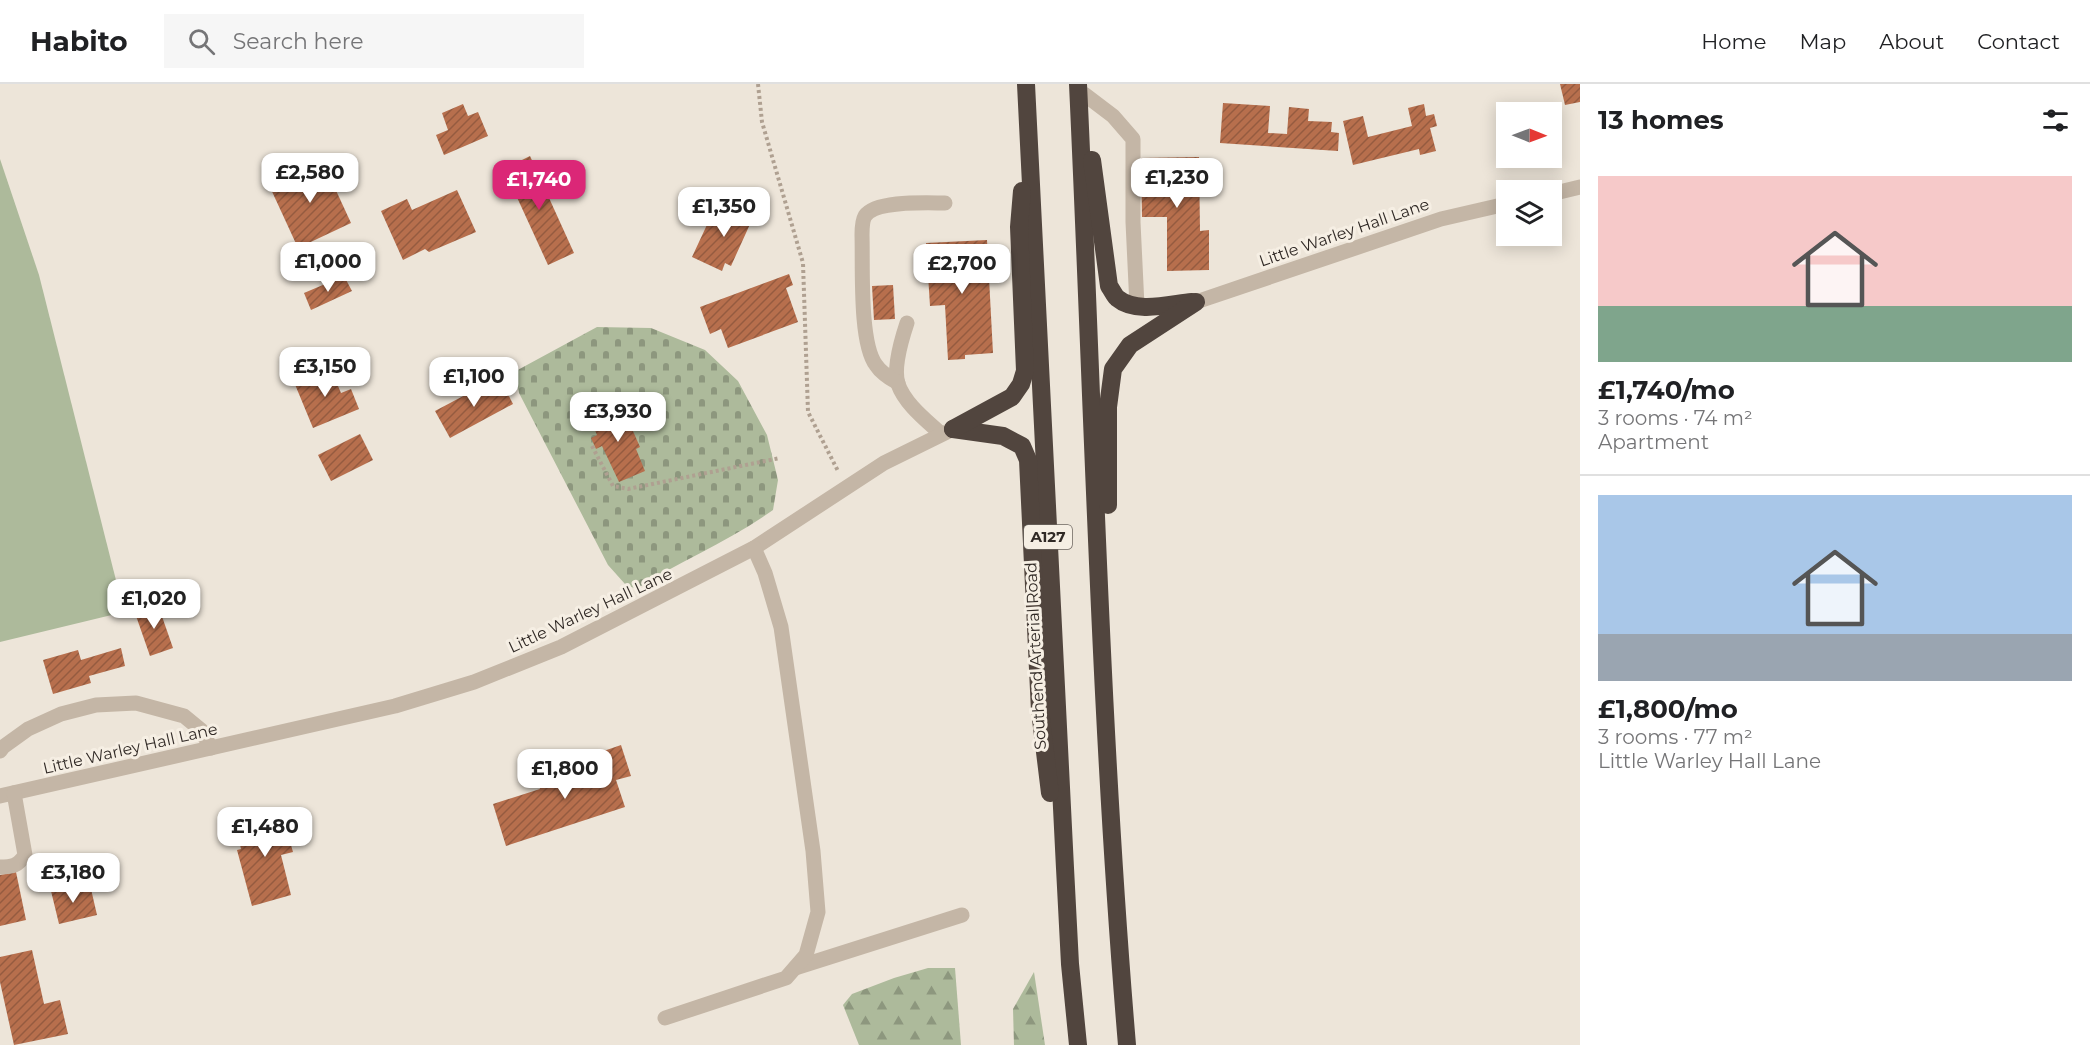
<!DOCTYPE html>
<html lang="en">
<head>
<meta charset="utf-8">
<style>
	:root { --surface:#fff; --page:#f6f6f6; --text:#202124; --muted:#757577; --line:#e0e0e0; --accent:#db2777 }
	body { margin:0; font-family:Montserrat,sans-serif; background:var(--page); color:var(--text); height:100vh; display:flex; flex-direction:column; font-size:22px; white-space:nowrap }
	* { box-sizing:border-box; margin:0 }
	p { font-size:20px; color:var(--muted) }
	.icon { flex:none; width:33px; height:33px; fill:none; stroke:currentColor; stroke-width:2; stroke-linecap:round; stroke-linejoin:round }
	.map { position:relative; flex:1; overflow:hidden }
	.panel { display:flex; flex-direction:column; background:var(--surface); width:510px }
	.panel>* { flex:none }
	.needle { width:39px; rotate:91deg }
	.tools { position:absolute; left:1496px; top:18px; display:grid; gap:12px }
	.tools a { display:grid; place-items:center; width:66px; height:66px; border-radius:0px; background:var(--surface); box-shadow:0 3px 15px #0003; font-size:30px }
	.price { position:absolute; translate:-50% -51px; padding:0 14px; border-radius:12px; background:#fff; color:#222; font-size:20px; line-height:39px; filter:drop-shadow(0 2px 3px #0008) }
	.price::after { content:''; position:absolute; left:50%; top:36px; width:18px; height:14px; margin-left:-9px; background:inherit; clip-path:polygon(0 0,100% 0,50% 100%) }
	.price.selected { background:var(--accent); color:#fff }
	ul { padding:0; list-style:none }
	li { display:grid; align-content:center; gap:12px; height:318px; padding:0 18px }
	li+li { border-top:2px solid var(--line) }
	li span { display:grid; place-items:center; height:186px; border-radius:0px; color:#555 }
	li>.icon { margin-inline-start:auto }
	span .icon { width:108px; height:108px; fill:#fffc; stroke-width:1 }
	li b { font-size:26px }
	h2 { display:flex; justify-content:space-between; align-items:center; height:72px; padding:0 18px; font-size:26px }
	header { display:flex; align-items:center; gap:36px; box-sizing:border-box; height:84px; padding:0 30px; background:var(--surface); border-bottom:2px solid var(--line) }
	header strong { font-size:28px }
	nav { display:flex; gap:33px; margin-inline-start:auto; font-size:21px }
	.search { width:420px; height:54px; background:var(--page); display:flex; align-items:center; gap:15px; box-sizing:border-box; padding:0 21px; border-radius:0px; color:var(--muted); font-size:22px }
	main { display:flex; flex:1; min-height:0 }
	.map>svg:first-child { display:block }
	.green { fill:#adba9b }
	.forest { fill:url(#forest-firs) }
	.cemetery { fill:url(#cemetery-stones) }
	.building { fill:url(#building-hatch) }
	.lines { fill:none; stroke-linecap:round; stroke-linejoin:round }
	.path { stroke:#afa091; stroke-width:4; stroke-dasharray:3 3; stroke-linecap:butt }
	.minor { stroke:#c4b6a6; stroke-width:15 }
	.highway { stroke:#51453e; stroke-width:18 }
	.labels { text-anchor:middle; stroke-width:6; stroke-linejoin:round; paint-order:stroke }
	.shield { fill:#f6efe4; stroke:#6c655f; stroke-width:1.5 }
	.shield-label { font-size:15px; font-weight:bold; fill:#312a26 }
	.street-label { font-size:16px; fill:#312a26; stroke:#f6efe4 }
</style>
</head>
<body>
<header>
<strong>Habito</strong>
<div class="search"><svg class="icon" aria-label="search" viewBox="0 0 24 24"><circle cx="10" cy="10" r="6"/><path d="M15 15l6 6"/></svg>Search here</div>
<nav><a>Home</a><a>Map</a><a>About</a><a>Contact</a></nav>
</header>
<main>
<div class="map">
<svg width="1580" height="961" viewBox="0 0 1580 961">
	<defs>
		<pattern id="forest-firs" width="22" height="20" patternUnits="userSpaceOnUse" patternTransform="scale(1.5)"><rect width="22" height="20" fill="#adba9b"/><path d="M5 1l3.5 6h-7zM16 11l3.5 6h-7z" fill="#8d977e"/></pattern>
		<pattern id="cemetery-stones" width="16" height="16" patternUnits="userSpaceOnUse" patternTransform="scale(1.5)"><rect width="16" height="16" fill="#adba9b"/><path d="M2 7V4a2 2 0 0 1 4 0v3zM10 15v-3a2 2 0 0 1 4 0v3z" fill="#8d977e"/></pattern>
		<pattern id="building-hatch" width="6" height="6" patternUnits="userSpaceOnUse" patternTransform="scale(1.5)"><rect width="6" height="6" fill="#b76f4d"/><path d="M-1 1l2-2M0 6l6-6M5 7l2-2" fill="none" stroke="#955b40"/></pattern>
	</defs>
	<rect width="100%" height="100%" fill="#ede5d9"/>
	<polygon class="green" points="0,75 39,191 124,528 0,558"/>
	<g class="forest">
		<polygon points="928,884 955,884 961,961 859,961 843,921 852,910 894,894"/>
		<polygon points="1034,888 1045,961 1014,961 1013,925"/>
	</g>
	<path class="cemetery" d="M597,243L651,244L705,266L738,297L767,351L778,396L773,426C730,457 680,477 636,505L625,500L608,481L519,309L514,288Z"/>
	<g class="building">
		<polygon points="1560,0 1580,0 1580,18 1565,21"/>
		<polygon points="1223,19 1270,22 1268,49 1287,50 1289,23 1309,25 1308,37 1332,38 1331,48 1339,49 1338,67 1220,59"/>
		<polygon points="463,20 468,32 478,28 488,52 444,71 436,51 448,46 442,29"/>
		<polygon points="1424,20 1426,32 1434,30 1437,42 1430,44 1436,67 1420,71 1419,65 1353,81 1343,37 1363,32 1368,53 1412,42 1408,24"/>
		<polygon points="530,72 574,169 548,181 504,85"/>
		<polygon points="1199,73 1200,147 1209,146 1209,186 1167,187 1167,133 1142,133 1141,74"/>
		<polygon points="322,76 351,139 298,164 269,101"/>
		<polygon points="457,106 476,148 429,168 425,165 403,176 381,127 407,115 412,126"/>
		<polygon points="739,120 756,127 731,182 725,179 722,187 692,173 712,130 730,139"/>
		<polygon points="987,156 993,269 965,271 965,275 948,276 945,221 930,222 926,159"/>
		<polygon points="789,190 793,201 786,204 798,238 728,264 721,245 710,250 700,223"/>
		<polygon points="344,192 352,207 311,226 304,209"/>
		<polygon points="893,201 895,235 874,236 872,202"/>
		<polygon points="330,283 341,309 351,305 359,325 313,344 294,298"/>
		<polygon points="499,293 513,320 450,354 435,327"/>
		<polygon points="614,318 619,331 625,329 640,363 636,365 645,387 619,398 602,362 596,365 591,354 597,351 594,344 602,341 596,327"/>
		<polygon points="360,350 373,376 331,397 318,371"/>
		<polygon points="158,521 173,564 150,572 135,529"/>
		<polygon points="121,564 125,582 89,592 91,599 53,610 43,576 78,566 81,576"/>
		<polygon points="621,661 631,692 616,696 625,723 506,762 493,720 540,705 537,695 552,690 555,700 600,685 595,670"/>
		<polygon points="282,729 293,768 281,771 291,811 252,822 237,766 241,765 236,742"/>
		<polygon points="16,788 26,836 0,842 0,791"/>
		<polygon points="75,801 77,808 91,805 97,831 59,840 51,807"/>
		<polygon points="32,866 44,920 60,916 68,950 14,961 0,898 0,873"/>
	</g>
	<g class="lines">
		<g class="path">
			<polyline points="758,0 762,38 803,179 808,328 838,387"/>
			<polyline points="592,362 613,402 628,405 780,374"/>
		</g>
		<g class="minor">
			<polyline points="1084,10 1113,32 1133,55 1133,138 1137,222"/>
			<polyline points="1551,110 1580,103"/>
			<polyline points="1196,218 1441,135 1506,120"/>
			<path d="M907,239C902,254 893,284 898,300C905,320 926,336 941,350"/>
			<path d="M898,299C890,294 881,289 876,281C859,259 863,181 862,151C862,145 862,137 865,132C876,116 927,119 945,119"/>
			<polyline points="0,667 3,663 28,645 61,630 96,621 136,619 184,632 201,646 211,664"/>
			<polyline points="0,712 395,622 474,598 561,563 754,464 884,379 953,345"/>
			<path d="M0,783C12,783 18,782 25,771L14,709"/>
			<polyline points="795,884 962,831"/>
			<polyline points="665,934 786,894 806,871 818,828 813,767 781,543 765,489 754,464"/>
		</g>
		<g class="highway">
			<polyline points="1026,0 1065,784 1070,880 1078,961"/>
			<path d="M1078,0C1093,320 1100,641 1127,961"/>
			<path d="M1092,76L1109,202C1112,206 1114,211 1117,214C1136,230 1170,220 1192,218"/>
			<polyline points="953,345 1003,352 1022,362 1028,376 1040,627 1050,709"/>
			<polyline points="953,345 1012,313 1021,300 1025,287 1019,143 1022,107"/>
			<polyline points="1108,421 1108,323 1113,285 1130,261 1196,218"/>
		</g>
	</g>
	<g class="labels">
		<rect class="shield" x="1024" y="441" width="48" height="24" rx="4.5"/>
		<g class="shield-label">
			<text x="1048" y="458">A127</text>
		</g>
		<g class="street-label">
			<text transform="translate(1344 148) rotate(-19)" y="6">Little Warley Hall Lane</text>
			<text transform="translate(590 526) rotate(-25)" y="6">Little Warley Hall Lane</text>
			<text transform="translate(1035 572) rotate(-93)" y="6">Southend Arterial Road</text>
			<text transform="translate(130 664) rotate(-13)" y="6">Little Warley Hall Lane</text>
		</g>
	</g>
</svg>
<div class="tools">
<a><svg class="needle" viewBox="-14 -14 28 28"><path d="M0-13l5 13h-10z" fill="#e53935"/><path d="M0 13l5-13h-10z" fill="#757577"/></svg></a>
<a><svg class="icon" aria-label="layers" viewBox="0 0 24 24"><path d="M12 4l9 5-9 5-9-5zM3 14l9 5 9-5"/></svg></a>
</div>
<b class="price" style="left:310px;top:120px">£2,580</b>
<b class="price" style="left:1177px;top:125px">£1,230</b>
<b class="price selected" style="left:539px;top:127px">£1,740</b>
<b class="price" style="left:724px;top:154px">£1,350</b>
<b class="price" style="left:328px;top:209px">£1,000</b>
<b class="price" style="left:962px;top:211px">£2,700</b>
<b class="price" style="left:325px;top:314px">£3,150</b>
<b class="price" style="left:474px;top:324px">£1,100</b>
<b class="price" style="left:618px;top:359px">£3,930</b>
<b class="price" style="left:154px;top:546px">£1,020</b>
<b class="price" style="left:565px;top:716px">£1,800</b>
<b class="price" style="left:265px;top:774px">£1,480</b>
<b class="price" style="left:73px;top:820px">£3,180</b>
</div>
<section class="panel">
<h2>13 homes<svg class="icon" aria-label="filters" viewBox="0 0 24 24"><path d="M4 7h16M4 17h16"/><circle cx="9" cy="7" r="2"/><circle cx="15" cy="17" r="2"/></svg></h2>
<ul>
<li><span style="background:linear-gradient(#f6c9c9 70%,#7fa58c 0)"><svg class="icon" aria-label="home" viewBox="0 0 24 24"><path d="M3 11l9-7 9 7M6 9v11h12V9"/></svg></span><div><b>£1,740/mo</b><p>3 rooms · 74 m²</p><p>Apartment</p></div></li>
<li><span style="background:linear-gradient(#a9c7e8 75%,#9aa5b1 0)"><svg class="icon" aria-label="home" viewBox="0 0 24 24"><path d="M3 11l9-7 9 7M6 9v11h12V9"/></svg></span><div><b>£1,800/mo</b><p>3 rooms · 77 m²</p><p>Little Warley Hall Lane</p></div></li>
</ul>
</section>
</main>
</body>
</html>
